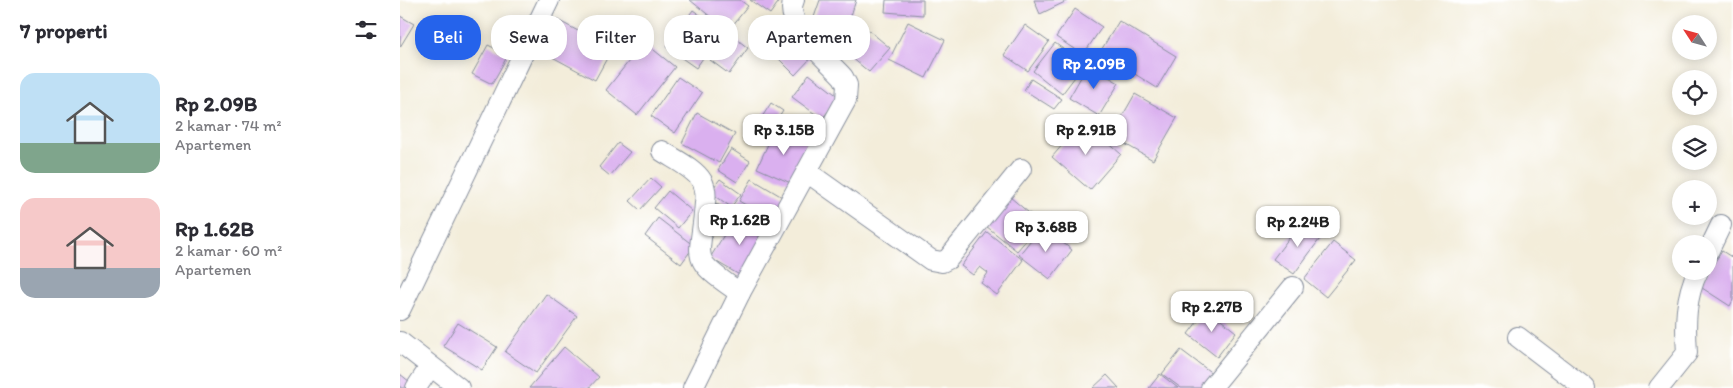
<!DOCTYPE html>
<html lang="id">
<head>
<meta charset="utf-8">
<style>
	:root { --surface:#fff; --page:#f2f2f3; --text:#2b2b33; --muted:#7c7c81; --accent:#2563eb }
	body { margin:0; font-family:Itim,sans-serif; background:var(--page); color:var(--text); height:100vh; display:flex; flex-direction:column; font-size:19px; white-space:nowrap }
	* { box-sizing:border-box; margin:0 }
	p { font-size:16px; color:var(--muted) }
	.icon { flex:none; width:28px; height:28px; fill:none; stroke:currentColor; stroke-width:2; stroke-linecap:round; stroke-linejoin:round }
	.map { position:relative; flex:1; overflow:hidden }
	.panel { display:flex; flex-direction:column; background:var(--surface); width:400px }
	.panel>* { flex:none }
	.hud { position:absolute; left:15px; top:15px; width:475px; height:45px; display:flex; gap:10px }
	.needle { width:32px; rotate:306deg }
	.fabs { position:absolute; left:1272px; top:15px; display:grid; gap:10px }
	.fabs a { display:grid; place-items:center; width:45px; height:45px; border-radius:50%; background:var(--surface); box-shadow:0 2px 12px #0003; font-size:25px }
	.price { position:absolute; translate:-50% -42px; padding:0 11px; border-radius:10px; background:#fff; color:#222; font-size:16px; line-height:32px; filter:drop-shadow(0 1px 2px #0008) }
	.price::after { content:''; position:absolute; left:50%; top:30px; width:15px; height:11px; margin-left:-8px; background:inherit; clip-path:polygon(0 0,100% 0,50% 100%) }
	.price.selected { background:var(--accent); color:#fff }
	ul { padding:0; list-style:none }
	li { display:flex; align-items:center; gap:15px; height:125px; padding:0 20px }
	li span { display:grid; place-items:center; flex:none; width:140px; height:100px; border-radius:15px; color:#555 }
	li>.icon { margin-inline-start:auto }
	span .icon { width:60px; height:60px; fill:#fffc; stroke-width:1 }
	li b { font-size:21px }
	h2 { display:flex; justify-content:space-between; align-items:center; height:60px; padding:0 20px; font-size:21px }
	.pill { padding:0 18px; border-radius:20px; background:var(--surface); box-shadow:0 2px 12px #0003; font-size:18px; line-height:45px }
	.pill.selected { background:var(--accent); color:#fff }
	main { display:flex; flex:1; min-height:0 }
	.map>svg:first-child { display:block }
	.building { fill:#dab0ef }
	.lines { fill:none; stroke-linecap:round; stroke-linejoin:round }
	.minor-casing { stroke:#878e9c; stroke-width:22 }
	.minor { stroke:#fff; stroke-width:20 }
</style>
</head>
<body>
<main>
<section class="panel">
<h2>7 properti<svg class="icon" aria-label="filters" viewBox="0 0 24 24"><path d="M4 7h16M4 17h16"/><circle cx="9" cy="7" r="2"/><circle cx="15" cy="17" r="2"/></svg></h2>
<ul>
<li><span style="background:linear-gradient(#bfe0f5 70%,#7fa58c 0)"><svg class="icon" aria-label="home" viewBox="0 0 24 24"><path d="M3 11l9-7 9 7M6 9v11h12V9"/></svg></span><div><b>Rp 2.09B</b><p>2 kamar · 74 m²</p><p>Apartemen</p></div></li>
<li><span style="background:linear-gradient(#f6c9c9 70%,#9aa5b1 0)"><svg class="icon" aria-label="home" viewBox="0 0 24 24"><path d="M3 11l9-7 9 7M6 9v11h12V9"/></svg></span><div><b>Rp 1.62B</b><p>2 kamar · 60 m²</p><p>Apartemen</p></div></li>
</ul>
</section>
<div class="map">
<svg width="1333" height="388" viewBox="0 0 1333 388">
	<rect width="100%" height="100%" fill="#fff"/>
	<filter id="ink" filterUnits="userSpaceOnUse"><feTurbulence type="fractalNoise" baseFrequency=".02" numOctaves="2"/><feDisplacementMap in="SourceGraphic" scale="10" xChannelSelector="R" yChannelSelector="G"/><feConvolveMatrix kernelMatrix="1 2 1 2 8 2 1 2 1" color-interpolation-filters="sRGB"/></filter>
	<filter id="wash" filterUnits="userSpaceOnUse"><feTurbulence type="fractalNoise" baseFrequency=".0096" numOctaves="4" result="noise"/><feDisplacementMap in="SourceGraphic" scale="20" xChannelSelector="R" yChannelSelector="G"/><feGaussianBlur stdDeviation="1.12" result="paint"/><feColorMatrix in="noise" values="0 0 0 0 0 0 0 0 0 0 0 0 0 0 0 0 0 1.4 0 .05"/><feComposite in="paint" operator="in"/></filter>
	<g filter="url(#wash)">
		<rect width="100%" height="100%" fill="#f3edda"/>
		<g id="blocks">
			<g class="building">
				<polygon points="290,0 340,0 348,6 328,31"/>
				<polygon points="350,0 380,0 370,14"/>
				<polygon points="420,0 456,0 446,31 413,20"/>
				<polygon points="486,0 523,0 523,15 485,12"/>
				<polygon points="634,0 669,0 640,14"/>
				<polygon points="675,9 702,27 683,55 656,37"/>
				<polygon points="293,10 322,31 296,68 266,47"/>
				<polygon points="148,15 212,49 195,80 132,46"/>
				<polygon points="0,16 14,24 0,47"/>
				<polygon points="719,21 776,56 757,88 700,52"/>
				<polygon points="508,22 545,40 526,78 489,60"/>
				<polygon points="460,23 490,48 469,72 439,47"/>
				<polygon points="625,25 649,42 628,71 604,55"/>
				<polygon points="330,34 348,48 329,74 310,60"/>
				<polygon points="389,37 411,58 395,75 373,53"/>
				<polygon points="244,42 275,67 237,115 206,90"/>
				<polygon points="655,43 684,65 662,94 633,71"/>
				<polygon points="88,45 108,55 92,84 72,74"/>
				<polygon points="688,65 719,83 699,116 669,98"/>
				<polygon points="409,74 439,97 422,119 392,97"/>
				<polygon points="278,77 302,93 275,133 251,116"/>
				<polygon points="631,79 662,99 654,109 624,90"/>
				<polygon points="735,94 777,118 753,160 711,136"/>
				<polygon points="371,103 383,111 365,139 353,131"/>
				<polygon points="297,113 335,134 319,163 282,143"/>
				<polygon points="683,121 721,154 690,190 652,157"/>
				<polygon points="375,129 411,145 393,184 357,168"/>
				<polygon points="218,143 230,152 210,176 199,167"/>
				<polygon points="331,149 350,161 337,182 318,170"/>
				<polygon points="251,178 261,187 240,210 230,201"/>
				<polygon points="320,179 341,194 331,207 310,192"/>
				<polygon points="352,179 389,201 376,223 339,201"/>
				<polygon points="268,191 292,211 278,228 254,208"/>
				<polygon points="610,197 641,223 617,251 586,226"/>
				<polygon points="317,204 333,214 321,233 305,223"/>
				<polygon points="336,215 369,234 343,277 310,258"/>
				<polygon points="258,218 294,246 281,264 245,236"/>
				<polygon points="902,221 922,236 894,274 873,259"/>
				<polygon points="642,226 672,250 650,279 619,255"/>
				<polygon points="587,232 623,260 597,295 581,283 588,273 580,267 573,275 561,266"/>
				<polygon points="933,242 956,260 926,297 904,279"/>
				<polygon points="1322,251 1333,258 1333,300 1330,306 1299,286"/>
				<polygon points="146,294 177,316 136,373 105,352"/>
				<polygon points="807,309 836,332 817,357 788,334"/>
				<polygon points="58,323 97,347 82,370 43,346"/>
				<polygon points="164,347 199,377 189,388 129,388"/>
				<polygon points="781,350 813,374 803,388 781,388 762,374"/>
				<polygon points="0,374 15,386 14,388 0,388"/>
				<polygon points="760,374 778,388 749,388"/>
				<polygon points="707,375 719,388 693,388"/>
			</g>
		</g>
	</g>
	<g filter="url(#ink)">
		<use href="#blocks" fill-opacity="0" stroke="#878e9c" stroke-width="1"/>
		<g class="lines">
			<defs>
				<g id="minor">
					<path d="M262,151C274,159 294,168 302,181C306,188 306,196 305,203C301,262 286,256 340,293"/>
					<polyline points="407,172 531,260 542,262 548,259 621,169"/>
					<polyline points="1309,250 1321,225"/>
					<polyline points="0,310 149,0"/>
					<polyline points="1118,337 1185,388"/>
					<polyline points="0,342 59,388"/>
					<polyline points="16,388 30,367"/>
					<path d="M293,388L340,293L446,100L447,85L443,77C428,60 382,24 394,0"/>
					<polyline points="811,388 893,287"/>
					<path d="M1259,388L1287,353C1285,325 1285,297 1298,271"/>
				</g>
			</defs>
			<use href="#minor" class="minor-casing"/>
			<use href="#minor" class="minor"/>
		</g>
	</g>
</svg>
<div class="fabs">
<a><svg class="needle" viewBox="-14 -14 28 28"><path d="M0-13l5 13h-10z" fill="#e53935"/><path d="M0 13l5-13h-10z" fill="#7c7c81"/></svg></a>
<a><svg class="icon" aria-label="locate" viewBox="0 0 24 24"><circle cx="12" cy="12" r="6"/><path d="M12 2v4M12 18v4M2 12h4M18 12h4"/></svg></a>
<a><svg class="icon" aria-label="layers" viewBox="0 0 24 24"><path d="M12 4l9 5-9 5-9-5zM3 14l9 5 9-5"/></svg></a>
<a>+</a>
<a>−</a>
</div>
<b class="price selected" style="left:694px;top:90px">Rp 2.09B</b>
<b class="price" style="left:384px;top:156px">Rp 3.15B</b>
<b class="price" style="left:686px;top:156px">Rp 2.91B</b>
<b class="price" style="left:340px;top:246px">Rp 1.62B</b>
<b class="price" style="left:898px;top:248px">Rp 2.24B</b>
<b class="price" style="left:646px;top:253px">Rp 3.68B</b>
<b class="price" style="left:812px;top:333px">Rp 2.27B</b>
<div class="hud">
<a class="pill selected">Beli</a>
<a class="pill">Sewa</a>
<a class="pill">Filter</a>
<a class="pill">Baru</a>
<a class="pill">Apartemen</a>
</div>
</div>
</main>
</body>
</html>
